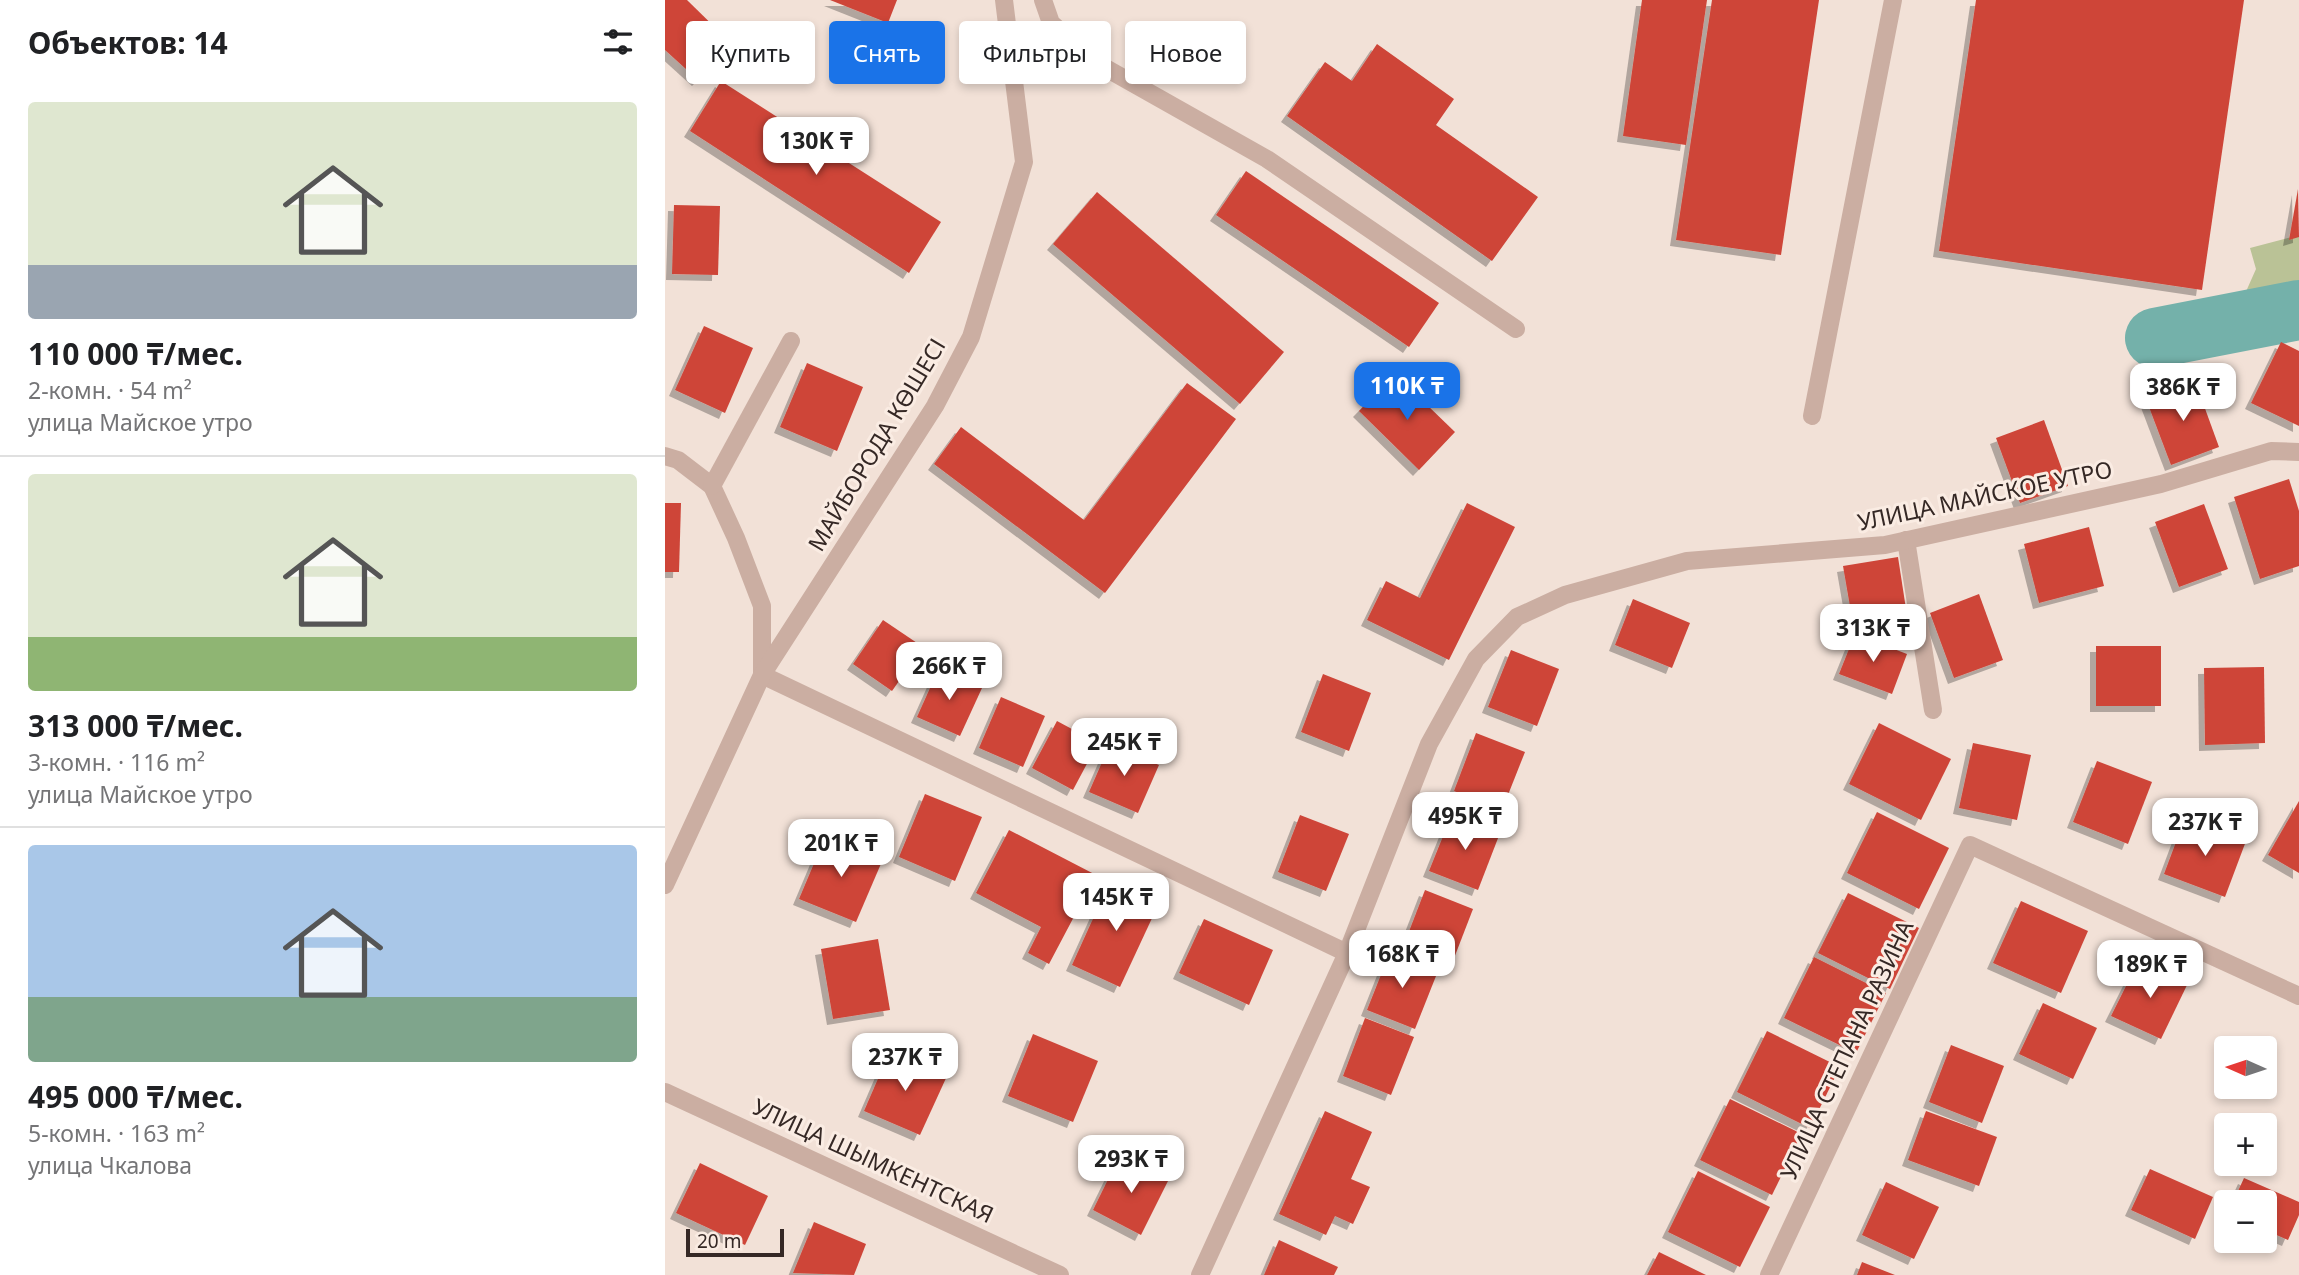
<!DOCTYPE html>
<html lang="ru">
<head>
<meta charset="utf-8">
<style>
	:root { --surface:#fff; --page:#f6f6f6; --text:#202124; --muted:#757577; --line:#e0e0e0; --accent:#1a73e8 }
	body { margin:0; font-family:"Noto Sans",sans-serif; background:var(--page); color:var(--text); height:100vh; display:flex; flex-direction:column; font-size:26px; white-space:nowrap }
	* { box-sizing:border-box; margin:0 }
	p { font-size:23px; color:var(--muted) }
	.icon { flex:none; width:38px; height:38px; fill:none; stroke:currentColor; stroke-width:2; stroke-linecap:round; stroke-linejoin:round }
	.map { position:relative; flex:1; overflow:hidden }
	.panel { display:flex; flex-direction:column; background:var(--surface); width:665px }
	.panel>* { flex:none }
	.top-card { position:absolute; left:21px; top:21px; width:665px; height:63px; display:flex; gap:14px }
	.needle { width:46px; rotate:273deg }
	.buttons { position:absolute; left:1549px; top:1036px; display:grid; gap:14px }
	.buttons a { display:grid; place-items:center; width:63px; height:63px; border-radius:7px; background:var(--surface); box-shadow:0 4px 10px #0003; font-size:35px }
	.scale { position:absolute; left:21px; bottom:18px; width:98px; box-sizing:border-box; padding-left:7px; border:4px solid #352825; border-top:0; font-size:19px; line-height:24px; white-space:nowrap; color:#352825; -webkit-text-stroke:5px #faece3; paint-order:stroke }
	.price { position:absolute; translate:-50% -60px; padding:0 16px; border-radius:14px; background:#fff; color:#222; font-size:23px; line-height:46px; filter:drop-shadow(0 2px 4px #0008) }
	.price::after { content:''; position:absolute; left:50%; top:42px; width:21px; height:16px; margin-left:-10px; background:inherit; clip-path:polygon(0 0,100% 0,50% 100%) }
	.price.active { background:var(--accent); color:#fff }
	ul { padding:0; list-style:none }
	li { display:grid; align-content:center; gap:14px; height:371px; padding:0 28px }
	li+li { border-top:2px solid var(--line) }
	li span { display:grid; place-items:center; height:217px; border-radius:7px; color:#555 }
	li>.icon { margin-inline-start:auto }
	span .icon { width:126px; height:126px; fill:#fffc; stroke-width:1 }
	li b { font-size:30px }
	h2 { display:flex; justify-content:space-between; align-items:center; height:84px; padding:0 28px; font-size:30px }
	.tag { padding:0 24px; border-radius:7px; background:var(--surface); box-shadow:0 4px 10px #0003; font-size:24px; line-height:63px }
	.tag.active { background:var(--accent); color:#fff }
	main { display:flex; flex:1; min-height:0 }
	.map>svg:first-child { display:block }
	.green { fill:#bac296 }
	.lines { fill:none; stroke-linecap:round; stroke-linejoin:round }
	.river { stroke:#74b1aa; stroke-width:60 }
	.building { fill:#ce4539; filter:url(#shadow) }
	.lane { stroke:#cbaea2; stroke-width:18 }
	.street { stroke:#cbaea2; stroke-width:18 }
	.labels { text-anchor:middle; stroke-width:6; stroke-linejoin:round; paint-order:stroke }
	.street-label { font-size:23px; fill:#352825; stroke:#faece3 }
</style>
</head>
<body>
<main>
<section class="panel">
<h2>Объектов: 14<svg class="icon" aria-label="filters" viewBox="0 0 24 24"><path d="M4 7h16M4 17h16"/><circle cx="9" cy="7" r="2"/><circle cx="15" cy="17" r="2"/></svg></h2>
<ul>
<li><span style="background:linear-gradient(#dfe7d0 75%,#9aa5b1 0)"><svg class="icon" aria-label="home" viewBox="0 0 24 24"><path d="M3 11l9-7 9 7M6 9v11h12V9"/></svg></span><div><b>110 000 ₸/мес.</b><p>2-комн. · 54 m²</p><p>улица Майское утро</p></div></li>
<li><span style="background:linear-gradient(#dfe7d0 75%,#8fb573 0)"><svg class="icon" aria-label="home" viewBox="0 0 24 24"><path d="M3 11l9-7 9 7M6 9v11h12V9"/></svg></span><div><b>313 000 ₸/мес.</b><p>3-комн. · 116 m²</p><p>улица Майское утро</p></div></li>
<li><span style="background:linear-gradient(#a9c7e8 70%,#7fa58c 0)"><svg class="icon" aria-label="home" viewBox="0 0 24 24"><path d="M3 11l9-7 9 7M6 9v11h12V9"/></svg></span><div><b>495 000 ₸/мес.</b><p>5-комн. · 163 m²</p><p>улица Чкалова</p></div></li>
</ul>
</section>
<div class="map">
<svg width="1634" height="1275" viewBox="0 0 1634 1275">
	<defs>
		<filter id="shadow"><feDropShadow dx="-6" dy="6" stdDeviation="0" flood-color="#0004"/></filter>
	</defs>
	<rect width="100%" height="100%" fill="#f2e1d7"/>
	<polygon class="green" points="1634,235 1634,334 1618,325 1571,314 1591,269 1585,248"/>
	<g class="lines">
		<polyline class="river" points="1490,338 1634,310"/>
	</g>
	<g class="building">
		<polygon points="0,0 22,0 68,45 33,80 0,50"/>
		<polygon points="165,0 232,0 223,23"/>
		<polygon points="977,0 1042,0 1021,145 958,136"/>
		<polygon points="1047,0 1154,0 1116,255 1011,240"/>
		<polygon points="1311,0 1579,0 1537,290 1274,251"/>
		<polygon points="712,44 789,99 771,125 873,197 827,261 622,116 660,62 687,81"/>
		<polygon points="56,81 276,222 244,273 25,131"/>
		<polygon points="581,171 774,303 744,347 551,215"/>
		<polygon points="1633,189 1634,237 1624,240"/>
		<polygon points="432,192 619,352 575,404 388,244"/>
		<polygon points="9,205 55,206 53,275 7,274"/>
		<polygon points="39,326 88,348 60,413 10,390"/>
		<polygon points="1616,342 1634,351 1634,426 1586,403"/>
		<polygon points="142,363 198,387 172,451 115,427"/>
		<polygon points="730,374 790,432 754,470 694,411"/>
		<polygon points="1530,381 1554,447 1506,465 1481,399"/>
		<polygon points="522,383 571,419 440,593 269,464 296,427 419,520"/>
		<polygon points="1379,420 1403,486 1355,503 1331,438"/>
		<polygon points="1624,479 1634,511 1634,566 1595,579 1569,497"/>
		<polygon points="0,503 16,503 14,572 0,572"/>
		<polygon points="802,503 850,527 784,660 702,620 721,581 755,598"/>
		<polygon points="1539,504 1563,569 1514,587 1490,522"/>
		<polygon points="1424,527 1439,586 1374,603 1359,544"/>
		<polygon points="1233,557 1241,609 1187,618 1178,566"/>
		<polygon points="1314,594 1338,660 1289,678 1265,613"/>
		<polygon points="968,599 1025,623 1007,668 950,645"/>
		<polygon points="218,620 258,647 227,691 188,664"/>
		<polygon points="1190,634 1242,654 1227,694 1174,674"/>
		<rect x="1431" y="646" width="65" height="60"/>
		<polygon points="846,650 894,669 872,726 823,707"/>
		<polygon points="1599,667 1600,743 1540,745 1539,668"/>
		<polygon points="274,668 317,688 295,736 252,717"/>
		<polygon points="658,674 706,693 684,751 636,732"/>
		<polygon points="336,697 380,716 358,767 314,748"/>
		<polygon points="392,721 433,743 408,790 367,768"/>
		<polygon points="1214,723 1286,759 1256,820 1184,784"/>
		<polygon points="811,733 860,752 837,810 789,791"/>
		<polygon points="1308,743 1366,755 1352,820 1294,808"/>
		<polygon points="445,744 494,765 473,813 424,792"/>
		<polygon points="1432,761 1487,782 1463,844 1408,822"/>
		<polygon points="260,794 317,817 290,881 234,857"/>
		<polygon points="1634,801 1634,873 1603,855"/>
		<polygon points="1212,812 1284,848 1254,909 1182,873"/>
		<polygon points="787,814 835,833 813,890 764,871"/>
		<polygon points="635,815 684,834 661,891 613,872"/>
		<polygon points="1520,818 1581,841 1560,897 1499,874"/>
		<polygon points="344,830 431,875 384,964 363,953 376,927 311,893"/>
		<polygon points="161,835 218,859 191,922 134,899"/>
		<polygon points="446,879 495,901 455,987 407,965"/>
		<polygon points="760,890 808,909 786,966 738,947"/>
		<polygon points="1183,893 1254,928 1225,989 1153,953"/>
		<polygon points="1356,901 1423,931 1396,993 1328,963"/>
		<polygon points="539,919 608,950 584,1005 514,973"/>
		<polygon points="213,939 225,1010 168,1019 156,949"/>
		<polygon points="725,952 773,971 750,1029 702,1010"/>
		<polygon points="1149,957 1221,993 1191,1053 1119,1018"/>
		<polygon points="1474,960 1523,983 1496,1039 1446,1016"/>
		<polygon points="1378,1003 1432,1028 1408,1079 1354,1054"/>
		<polygon points="700,1018 749,1037 726,1095 678,1076"/>
		<polygon points="1102,1031 1175,1067 1145,1128 1072,1092"/>
		<polygon points="368,1034 433,1061 408,1122 343,1096"/>
		<polygon points="1286,1045 1339,1066 1317,1123 1264,1102"/>
		<polygon points="225,1051 282,1076 255,1135 199,1111"/>
		<polygon points="1065,1099 1137,1134 1107,1195 1035,1160"/>
		<polygon points="660,1111 707,1132 686,1179 705,1187 688,1224 670,1216 661,1235 614,1214"/>
		<polygon points="1261,1111 1332,1137 1314,1186 1243,1160"/>
		<polygon points="455,1155 504,1179 476,1235 428,1210"/>
		<polygon points="35,1163 103,1196 80,1245 11,1213"/>
		<polygon points="1485,1169 1548,1197 1530,1239 1466,1210"/>
		<polygon points="1033,1171 1105,1207 1075,1267 1003,1232"/>
		<polygon points="1579,1178 1634,1202 1634,1215 1623,1240 1600,1230 1600,1202 1568,1202"/>
		<polygon points="1221,1182 1274,1207 1249,1259 1197,1235"/>
		<polygon points="149,1222 201,1244 189,1275 128,1273"/>
		<polygon points="614,1240 673,1267 669,1275 599,1275"/>
		<polygon points="994,1252 1041,1275 982,1275"/>
		<polygon points="1197,1262 1230,1275 1192,1275"/>
	</g>
	<g class="lines">
		<g class="lane">
			<polyline points="1147,416 1228,0"/>
			<polyline points="1241,540 1268,710"/>
		</g>
		<g class="street">
			<polyline points="378,0 386,23 430,62 602,159 851,329"/>
			<polyline points="0,456 13,460 47,486 71,538 97,606 97,675"/>
			<polyline points="47,486 126,341"/>
			<polyline points="97,675 682,953"/>
			<polyline points="0,885 97,675 270,406 306,337 359,162 339,0"/>
			<polyline points="0,1092 395,1275"/>
			<polyline points="535,1275 682,953 764,744 811,659 852,617 900,595 1022,561 1220,545 1496,484 1606,451 1634,452"/>
			<polyline points="1104,1275 1305,845 1634,996"/>
		</g>
	</g>
	<g class="labels">
		<g class="street-label">
			<text transform="translate(212 445) rotate(-59)" y="8">МАЙБОРОДА КӨШЕСІ</text>
			<text transform="translate(1320 496) rotate(-12)" y="8">УЛИЦА МАЙСКОЕ УТРО</text>
			<text transform="translate(1182 1050) rotate(-65)" y="8">УЛИЦА СТЕПАНА РАЗИНА</text>
			<text transform="translate(208 1161) rotate(25)" y="8">УЛИЦА ШЫМКЕНТСКАЯ</text>
		</g>
	</g>
</svg>
<div class="buttons">
<a><svg class="needle" viewBox="-14 -14 28 28"><path d="M0-13l5 13h-10z" fill="#e53935"/><path d="M0 13l5-13h-10z" fill="#757577"/></svg></a>
<a>+</a>
<a>−</a>
</div>
<div class="scale">20 m</div>
<b class="price" style="left:151px;top:177px">130K ₸</b>
<b class="price active" style="left:742px;top:422px">110K ₸</b>
<b class="price" style="left:1518px;top:423px">386K ₸</b>
<b class="price" style="left:1208px;top:664px">313K ₸</b>
<b class="price" style="left:284px;top:702px">266K ₸</b>
<b class="price" style="left:459px;top:778px">245K ₸</b>
<b class="price" style="left:800px;top:852px">495K ₸</b>
<b class="price" style="left:1540px;top:858px">237K ₸</b>
<b class="price" style="left:176px;top:879px">201K ₸</b>
<b class="price" style="left:451px;top:933px">145K ₸</b>
<b class="price" style="left:737px;top:990px">168K ₸</b>
<b class="price" style="left:1485px;top:1000px">189K ₸</b>
<b class="price" style="left:240px;top:1093px">237K ₸</b>
<b class="price" style="left:466px;top:1195px">293K ₸</b>
<div class="top-card">
<a class="tag">Купить</a>
<a class="tag active">Снять</a>
<a class="tag">Фильтры</a>
<a class="tag">Новое</a>
</div>
</div>
</main>
</body>
</html>
